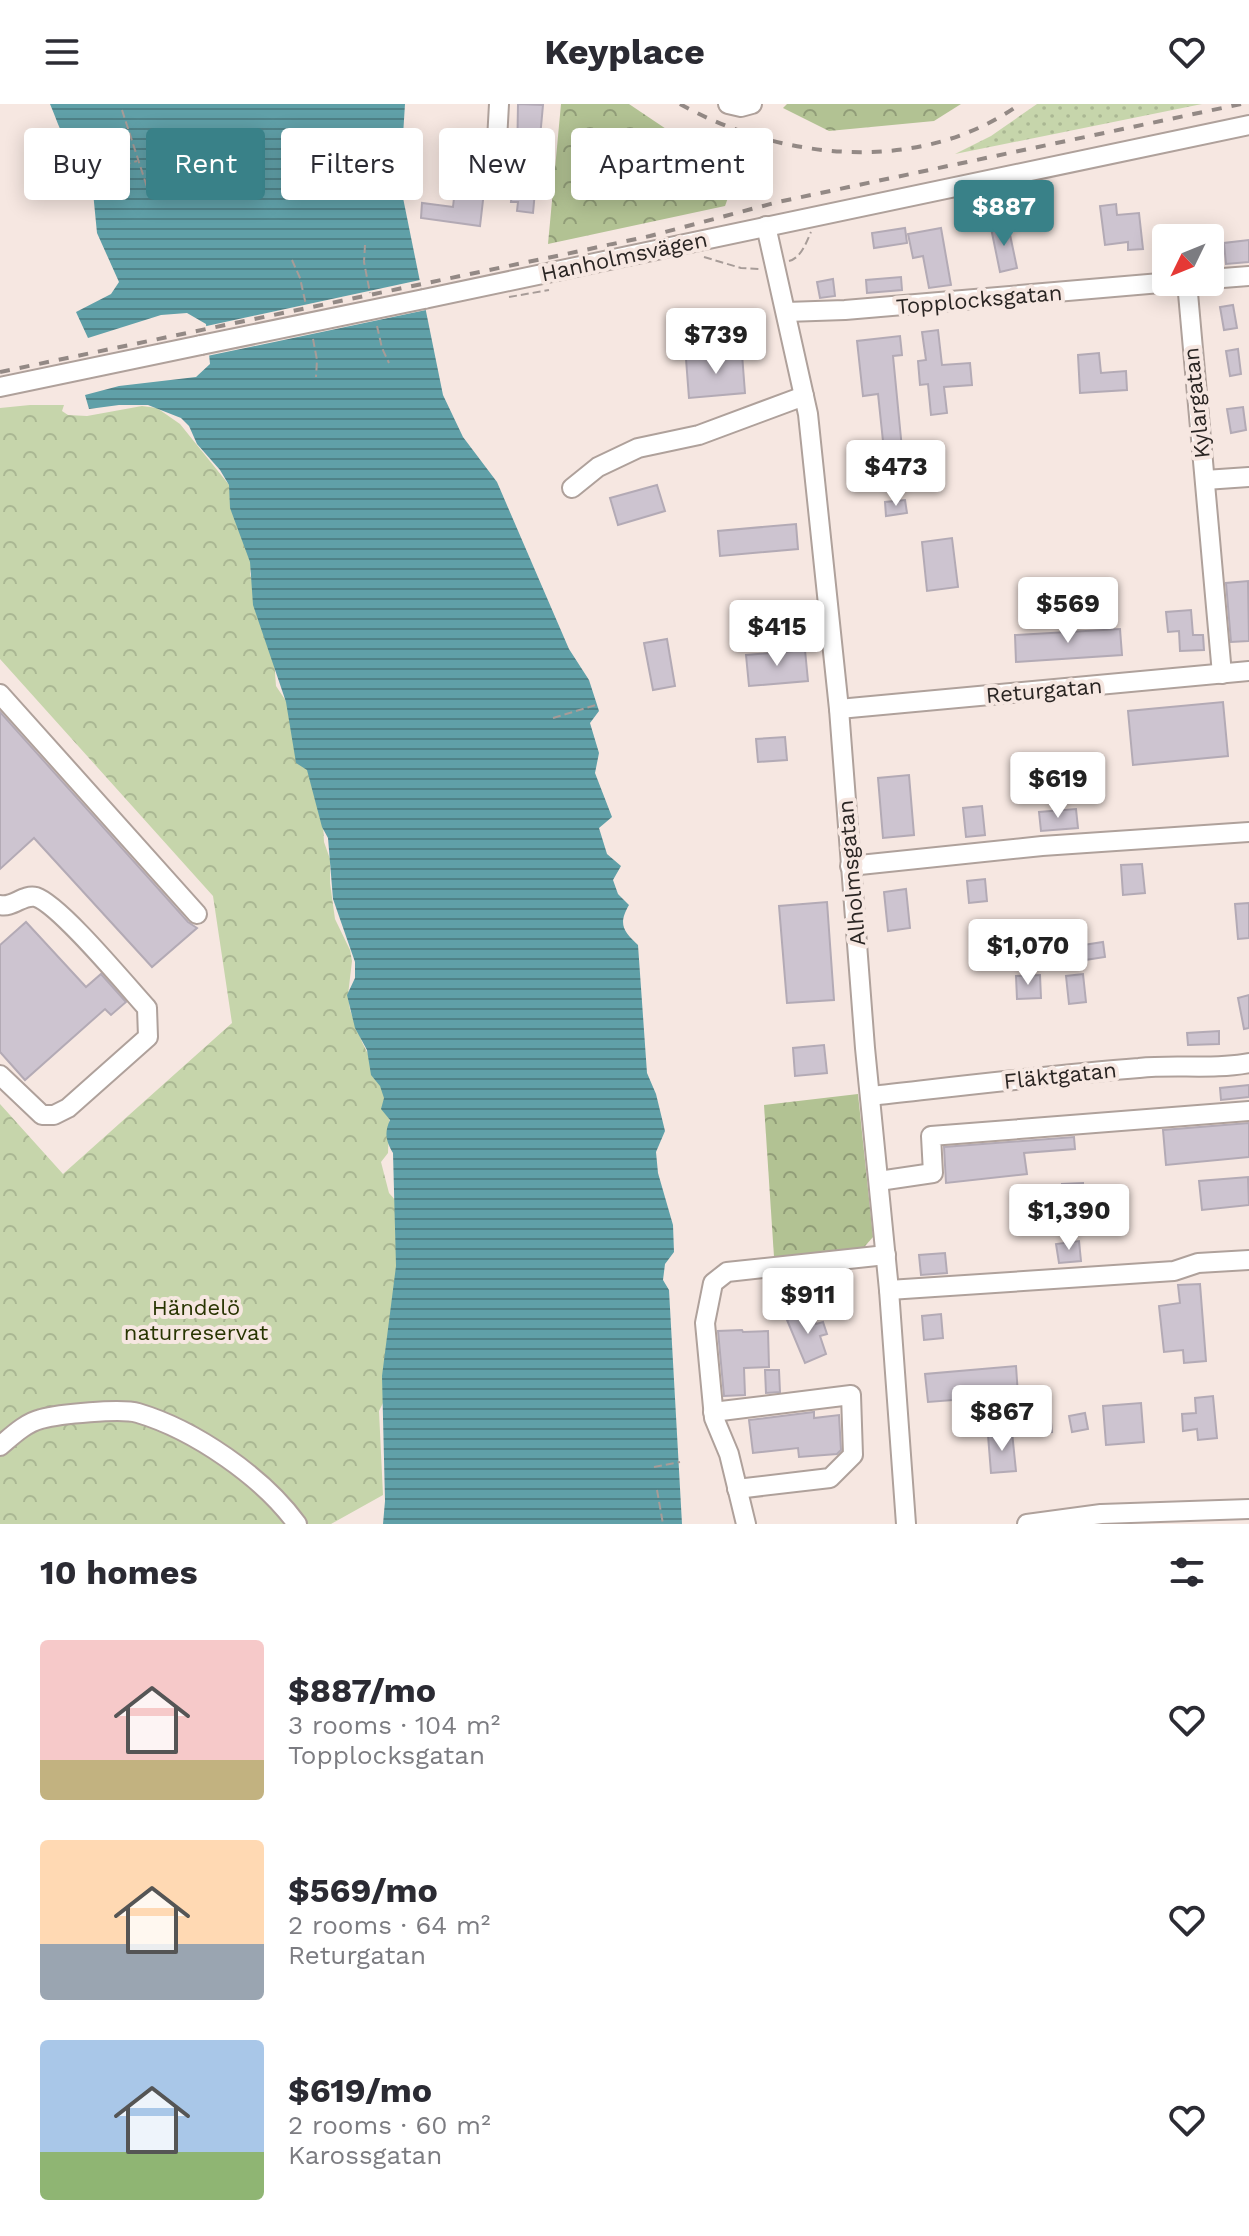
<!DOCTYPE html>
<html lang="en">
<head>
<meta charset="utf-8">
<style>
	:root { --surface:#fff; --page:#f7f7f7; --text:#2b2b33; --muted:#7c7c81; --accent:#398188 }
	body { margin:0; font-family:"Work Sans",sans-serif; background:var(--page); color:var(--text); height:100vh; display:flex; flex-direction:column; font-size:30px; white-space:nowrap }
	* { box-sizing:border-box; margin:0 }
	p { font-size:26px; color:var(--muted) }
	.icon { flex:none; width:44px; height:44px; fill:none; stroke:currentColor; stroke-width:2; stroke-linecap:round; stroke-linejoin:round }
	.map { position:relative; height:1420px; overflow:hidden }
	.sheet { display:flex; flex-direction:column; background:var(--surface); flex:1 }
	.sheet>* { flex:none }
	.guide { position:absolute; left:24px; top:24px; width:800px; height:72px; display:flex; gap:16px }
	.needle { width:52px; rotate:227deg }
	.controls { position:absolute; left:1152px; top:120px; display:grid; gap:16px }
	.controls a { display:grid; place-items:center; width:72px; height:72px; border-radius:8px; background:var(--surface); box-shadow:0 4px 20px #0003; font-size:40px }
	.price { position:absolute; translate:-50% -68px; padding:0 18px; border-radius:8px; background:#fff; color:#222; font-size:26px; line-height:52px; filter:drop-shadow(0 2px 4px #0008) }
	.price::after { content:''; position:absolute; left:50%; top:48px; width:24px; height:18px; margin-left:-12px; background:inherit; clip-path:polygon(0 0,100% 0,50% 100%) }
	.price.on { background:var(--accent); color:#fff }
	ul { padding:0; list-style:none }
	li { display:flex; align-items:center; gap:24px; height:200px; padding:0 40px }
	li span { display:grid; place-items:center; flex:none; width:224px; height:160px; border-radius:8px; color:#555 }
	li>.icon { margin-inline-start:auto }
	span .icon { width:96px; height:96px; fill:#fffc; stroke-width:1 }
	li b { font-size:34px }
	h2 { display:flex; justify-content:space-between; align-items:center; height:96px; padding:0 40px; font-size:34px }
	.pill { padding:0 28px; border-radius:8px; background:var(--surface); box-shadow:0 4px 20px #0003; font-size:28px; line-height:72px }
	.pill.on { background:var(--accent); color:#fff }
	header { display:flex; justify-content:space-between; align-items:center; height:104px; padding:0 40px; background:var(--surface); font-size:36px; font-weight:700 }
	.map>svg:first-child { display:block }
	.grass { fill:url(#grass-dots) }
	.forest { fill:url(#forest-crowns) }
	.park { fill:url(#park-crowns) }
	.water { fill:url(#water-rules) }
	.pier { fill:#f6e7e1 }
	.building { fill:#cdc4d0; stroke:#b3aab5; stroke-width:2 }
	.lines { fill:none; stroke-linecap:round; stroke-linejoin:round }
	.minor-casing { stroke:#afa19b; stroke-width:22 }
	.path { stroke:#a79c98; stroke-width:2; stroke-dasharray:8 4; stroke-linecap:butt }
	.minor { stroke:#fff; stroke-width:18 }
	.rail { stroke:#938985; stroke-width:4; stroke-dasharray:10 10; stroke-linecap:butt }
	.minor-bridge-casing { stroke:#afa19b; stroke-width:22; stroke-linecap:butt }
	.minor-bridge { stroke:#fff; stroke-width:18 }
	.labels { text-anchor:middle; stroke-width:8; stroke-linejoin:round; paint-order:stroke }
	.street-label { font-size:22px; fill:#2a2523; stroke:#f6e7e1 }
	.park-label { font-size:22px; fill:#273400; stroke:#f6e7e1 }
</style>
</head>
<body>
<header><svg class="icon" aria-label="menu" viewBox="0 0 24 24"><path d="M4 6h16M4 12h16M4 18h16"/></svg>Keyplace<svg class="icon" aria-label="heart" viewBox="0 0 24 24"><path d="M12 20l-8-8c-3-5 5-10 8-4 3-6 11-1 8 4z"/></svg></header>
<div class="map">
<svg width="1249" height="1420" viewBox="0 0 1249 1420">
	<defs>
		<pattern id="grass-dots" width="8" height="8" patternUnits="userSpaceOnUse" patternTransform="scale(2)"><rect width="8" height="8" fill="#c6d5ab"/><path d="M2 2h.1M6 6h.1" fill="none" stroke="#aab793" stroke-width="1.8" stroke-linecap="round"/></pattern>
		<pattern id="forest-crowns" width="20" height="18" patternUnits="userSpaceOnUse" patternTransform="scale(2)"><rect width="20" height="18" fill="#b2c293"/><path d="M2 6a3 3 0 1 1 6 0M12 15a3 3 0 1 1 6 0" fill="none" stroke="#919d78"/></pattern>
		<pattern id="park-crowns" width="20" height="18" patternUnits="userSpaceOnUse" patternTransform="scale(2)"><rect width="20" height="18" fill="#c6d5ab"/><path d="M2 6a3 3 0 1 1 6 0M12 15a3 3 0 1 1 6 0" fill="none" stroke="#aab793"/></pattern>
		<pattern id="water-rules" width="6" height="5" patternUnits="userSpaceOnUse" patternTransform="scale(2)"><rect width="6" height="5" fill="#60a0a8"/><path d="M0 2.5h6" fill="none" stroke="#4f8288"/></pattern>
	</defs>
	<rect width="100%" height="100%" fill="#f6e7e1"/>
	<polygon class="grass" points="1037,0 1202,0 955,50 991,32"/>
	<g class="forest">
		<polygon points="561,0 629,0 736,72 725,102 548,140"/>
		<polygon points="787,0 961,0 934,17 829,27 783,4"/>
		<polygon points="858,990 873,1133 858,1150 774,1153 764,1001"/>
	</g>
	<polygon class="park" points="30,301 64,301 62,307 68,311 87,312 142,302 157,304 180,320 230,382 252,456 250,470 274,555 276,582 290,603 323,720 324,738 330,755 330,779 335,815 350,846 352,857 348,891 350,906 362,938 383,980 390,1001 388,1049 381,1058 389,1089 396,1097 401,1141 383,1299 379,1307 383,1391 331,1420 0,1420 0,1000 63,1070 232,919 213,792 0,555 0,304"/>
	<path class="water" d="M50,0H405L400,79L443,291L463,333L497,378L569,545L589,576L599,607L590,619L599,649L595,669L612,713L599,724L607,750L621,762L613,776L618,790L629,801C618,820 623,827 638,841L647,969L656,990L665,1027L656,1048L658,1069L673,1121L674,1148L665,1160L663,1176L669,1186L682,1420H383L385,1397L382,1272L396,1162L393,1049C386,1037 384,1029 390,1016L381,1005L384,994L380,982L371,971L367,946L355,924L347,891L355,874V858L333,795L328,734L322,723L307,666L296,659L286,598L253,501L250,458L230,404L229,381L220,366L197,340L189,322L181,314L148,301H119L89,305L85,291L119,282L196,273L210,260L206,220L187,209L161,211L88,234L76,208L111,190L119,178L97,129L93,88L102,77L97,60C68,57 60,23 50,0Z"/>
	<polygon class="pier" points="420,176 426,206 207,252 202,223"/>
	<g class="building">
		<polygon points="518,0 543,1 533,109 517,107 518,98 511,98 514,61 517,61"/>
		<polygon points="456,76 485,79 480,122 421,114 422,99 453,103"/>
		<polygon points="1116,100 1117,111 1139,109 1143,145 1128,146 1128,138 1105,141 1100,102"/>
		<polygon points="1008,121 1017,164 1000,168 991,124"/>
		<polygon points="905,124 907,139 874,144 872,129"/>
		<polygon points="941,124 951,181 929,184 923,152 913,154 908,130"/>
		<polygon points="1249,136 1249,158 1226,160 1224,139"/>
		<polygon points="901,173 902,186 867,189 866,176"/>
		<polygon points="833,175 835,192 820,194 817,178"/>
		<polygon points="1233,201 1237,224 1224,226 1220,203"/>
		<polygon points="938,226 942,261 970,259 972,281 944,283 947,309 931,311 928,280 920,281 918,257 926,256 922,228"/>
		<polygon points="900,232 902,251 893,252 903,355 885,356 878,290 863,292 857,237"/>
		<polygon points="1238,245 1241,270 1230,272 1226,247"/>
		<polygon points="1099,249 1101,269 1126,267 1127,286 1080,289 1078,251"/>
		<polygon points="742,250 745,289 689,294 686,255"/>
		<polygon points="1243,303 1246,326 1231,329 1227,305"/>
		<polygon points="657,381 665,407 618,421 610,394"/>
		<polygon points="905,396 907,409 886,412 885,398"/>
		<polygon points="796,420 798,445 720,452 718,427"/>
		<polygon points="952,434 958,483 927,487 922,438"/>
		<polygon points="1248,477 1249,537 1231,538 1226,479"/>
		<polygon points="1191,506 1193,531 1203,531 1204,546 1180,547 1179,527 1168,528 1166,508"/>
		<polygon points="1120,525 1122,551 1016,558 1015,531"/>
		<polygon points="667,535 675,582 653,586 644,539"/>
		<polygon points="805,546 808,577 749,582 746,551"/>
		<polygon points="1223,598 1228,652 1133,661 1128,607"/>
		<polygon points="0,608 188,818 197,824 152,863 34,734 0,765"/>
		<polygon points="785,633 787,656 758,658 756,635"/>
		<polygon points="909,671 914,731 883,734 878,674"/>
		<polygon points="982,702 985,731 966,733 963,704"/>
		<polygon points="1076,705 1078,724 1041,727 1039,708"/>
		<polygon points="1142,760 1145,789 1123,791 1121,761"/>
		<polygon points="985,775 987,797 969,799 967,777"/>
		<polygon points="906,785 910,824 888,827 884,788"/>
		<polygon points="827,798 834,896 787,899 779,802"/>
		<polygon points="1249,799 1249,834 1238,835 1235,800"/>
		<polygon points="26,818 86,883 101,870 126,898 111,911 105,905 25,976 0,948 0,841"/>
		<polygon points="1103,838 1105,853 1085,856 1083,841"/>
		<polygon points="1083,870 1086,898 1069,900 1066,872"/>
		<polygon points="1040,871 1041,894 1017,895 1016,872"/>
		<polygon points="1249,891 1249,924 1244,925 1238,894"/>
		<polygon points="1219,927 1219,940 1188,941 1187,929"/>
		<polygon points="824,941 827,969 795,972 793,944"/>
		<polygon points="1249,981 1249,993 1221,996 1220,984"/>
		<polygon points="1249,1019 1249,1053 1166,1061 1163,1026"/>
		<polygon points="1074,1033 1075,1045 1024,1049 1027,1070 946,1079 944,1043"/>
		<polygon points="1248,1073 1249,1101 1202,1106 1199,1077"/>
		<polygon points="1083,1079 1083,1093 1063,1094 1062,1080"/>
		<polygon points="1079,1137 1081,1157 1059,1159 1056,1140"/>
		<polygon points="945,1149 947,1169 921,1171 919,1151"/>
		<polygon points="1200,1180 1206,1257 1184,1259 1183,1246 1164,1248 1159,1202 1180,1199 1178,1181"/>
		<polygon points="811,1206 816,1220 823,1218 827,1230 820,1232 826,1250 805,1259 787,1216"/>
		<polygon points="941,1210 943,1234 924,1236 922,1212"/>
		<polygon points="742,1226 743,1228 768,1227 769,1263 744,1264 745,1291 724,1292 718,1227"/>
		<polygon points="1016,1262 1018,1291 928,1298 925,1270"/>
		<polygon points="765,1266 779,1266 780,1288 766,1289"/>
		<polygon points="1213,1292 1217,1334 1198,1336 1197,1325 1183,1327 1182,1310 1196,1309 1195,1294"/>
		<polygon points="1141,1299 1144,1338 1106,1341 1103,1302"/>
		<polygon points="814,1308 814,1314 839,1311 841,1346 837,1350 799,1353 798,1344 753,1349 749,1316"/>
		<polygon points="1050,1308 1052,1328 1029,1330 1027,1310"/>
		<polygon points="1085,1309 1088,1325 1072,1328 1069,1312"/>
		<polygon points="1012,1328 1016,1367 991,1369 988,1331"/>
	</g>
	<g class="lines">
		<defs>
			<g id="minor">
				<polyline points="728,0 741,3 752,0"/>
				<polyline points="495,73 499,0"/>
				<polyline points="766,122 808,310 839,605 865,944 889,1186 906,1420"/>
				<polyline points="1210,175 1249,172"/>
				<polyline points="1187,178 1222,570"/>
				<polyline points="424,195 1249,21"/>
				<polyline points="786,208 845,206 1172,178"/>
				<polyline points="0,283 201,241"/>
				<polyline points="1205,376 1249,373"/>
				<polyline points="572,384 598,363 638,344 699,331 804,292"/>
				<polyline points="0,590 197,810"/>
				<polyline points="839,605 1249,567"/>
				<polyline points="850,762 1042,742 1249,728"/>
				<path d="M0,801C13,804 23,790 36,793C60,801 126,881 147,904L148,933L68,1004L54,1011H42L0,971"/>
				<path d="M871,992C960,982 1050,971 1139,964C1175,960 1213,966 1249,959"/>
				<polyline points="879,1077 933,1069 931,1032 1249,1007"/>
				<polyline points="889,1186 1174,1167 1198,1159 1249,1156"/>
				<polyline points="713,1308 851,1291 853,1351 830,1374 737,1385"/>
				<path d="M0,1342C12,1332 25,1319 41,1315C59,1310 121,1304 138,1309C195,1326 263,1373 297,1420"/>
				<polyline points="746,1420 729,1350 714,1314 705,1219 713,1179 727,1168 886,1151"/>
				<polyline points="1027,1420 1101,1410 1249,1405"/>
			</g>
		</defs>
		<use href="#minor" class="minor-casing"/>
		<g class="path">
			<polyline points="122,6 148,86"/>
			<polyline points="100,69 137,57"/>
			<polyline points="365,141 364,158 370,189"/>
			<polyline points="704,153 741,164 760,165"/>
			<polyline points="292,156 300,174 306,201"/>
			<path d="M789,157C801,154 806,139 811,128"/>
			<polyline points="509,193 549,186"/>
			<polyline points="377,222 382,244 389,259"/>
			<polyline points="313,235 317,256 316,273"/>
			<polyline points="553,614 596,601"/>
			<polyline points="654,1363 680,1358"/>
			<polyline points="657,1386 663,1420"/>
		</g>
		<use href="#minor" class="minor"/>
		<g class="rail">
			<path d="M680,0C782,57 921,71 1020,0"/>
			<polyline points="0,268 566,150 650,132 778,98 1241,0"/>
		</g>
		<defs>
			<polyline id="minor-bridge" points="201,241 424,195"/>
		</defs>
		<use href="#minor-bridge" class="minor-bridge-casing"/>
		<use href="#minor-bridge" class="minor-bridge"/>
	</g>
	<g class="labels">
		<g class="street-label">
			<text transform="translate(624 152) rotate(-12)" y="8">Hanholmsvägen</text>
			<text transform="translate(979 195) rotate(-5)" y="8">Topplocksgatan</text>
			<text transform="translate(1196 299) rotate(-96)" y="8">Kylargatan</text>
			<text transform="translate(1044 586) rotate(-5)" y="8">Returgatan</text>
			<text transform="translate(851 769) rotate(-95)" y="8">Alholmsgatan</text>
			<text transform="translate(1060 971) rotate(-6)" y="8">Fläktgatan</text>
		</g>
		<g class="park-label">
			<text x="196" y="1211">Händelö<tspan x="196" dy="25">naturreservat</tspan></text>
		</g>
	</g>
</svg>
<div class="controls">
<a><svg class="needle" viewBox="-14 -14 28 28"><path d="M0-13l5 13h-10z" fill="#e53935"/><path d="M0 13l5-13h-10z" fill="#7c7c81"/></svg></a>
</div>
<b class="price on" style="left:1004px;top:144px">$887</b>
<b class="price" style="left:716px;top:272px">$739</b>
<b class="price" style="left:896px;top:404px">$473</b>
<b class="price" style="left:1068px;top:541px">$569</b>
<b class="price" style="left:777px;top:564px">$415</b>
<b class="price" style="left:1058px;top:716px">$619</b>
<b class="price" style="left:1028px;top:883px">$1,070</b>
<b class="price" style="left:1069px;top:1148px">$1,390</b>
<b class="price" style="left:808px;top:1232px">$911</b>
<b class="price" style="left:1002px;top:1349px">$867</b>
<div class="guide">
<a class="pill">Buy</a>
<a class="pill on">Rent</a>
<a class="pill">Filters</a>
<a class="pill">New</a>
<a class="pill">Apartment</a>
</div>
</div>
<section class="sheet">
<h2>10 homes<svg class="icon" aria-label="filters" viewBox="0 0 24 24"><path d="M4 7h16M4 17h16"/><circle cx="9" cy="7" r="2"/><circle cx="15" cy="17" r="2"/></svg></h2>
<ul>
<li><span style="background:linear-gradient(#f6c9c9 75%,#c2b280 0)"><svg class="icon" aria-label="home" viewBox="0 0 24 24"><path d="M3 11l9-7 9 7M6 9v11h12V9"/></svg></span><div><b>$887/mo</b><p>3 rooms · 104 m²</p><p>Topplocksgatan</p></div><svg class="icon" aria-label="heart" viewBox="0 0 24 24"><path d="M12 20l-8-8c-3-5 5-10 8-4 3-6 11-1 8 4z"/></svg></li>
<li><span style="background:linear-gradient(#ffd9b3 65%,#9aa5b1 0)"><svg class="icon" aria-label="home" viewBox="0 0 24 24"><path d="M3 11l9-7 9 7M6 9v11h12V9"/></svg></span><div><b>$569/mo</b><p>2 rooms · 64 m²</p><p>Returgatan</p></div><svg class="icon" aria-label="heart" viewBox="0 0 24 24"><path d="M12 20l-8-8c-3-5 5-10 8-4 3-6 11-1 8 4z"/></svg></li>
<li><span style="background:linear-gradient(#a9c7e8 70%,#8fb573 0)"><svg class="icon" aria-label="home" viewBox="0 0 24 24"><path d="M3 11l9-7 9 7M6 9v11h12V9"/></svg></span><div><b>$619/mo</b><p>2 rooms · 60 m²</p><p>Karossgatan</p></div><svg class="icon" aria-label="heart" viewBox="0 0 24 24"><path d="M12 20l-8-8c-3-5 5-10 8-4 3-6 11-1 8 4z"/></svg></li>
</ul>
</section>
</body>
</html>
